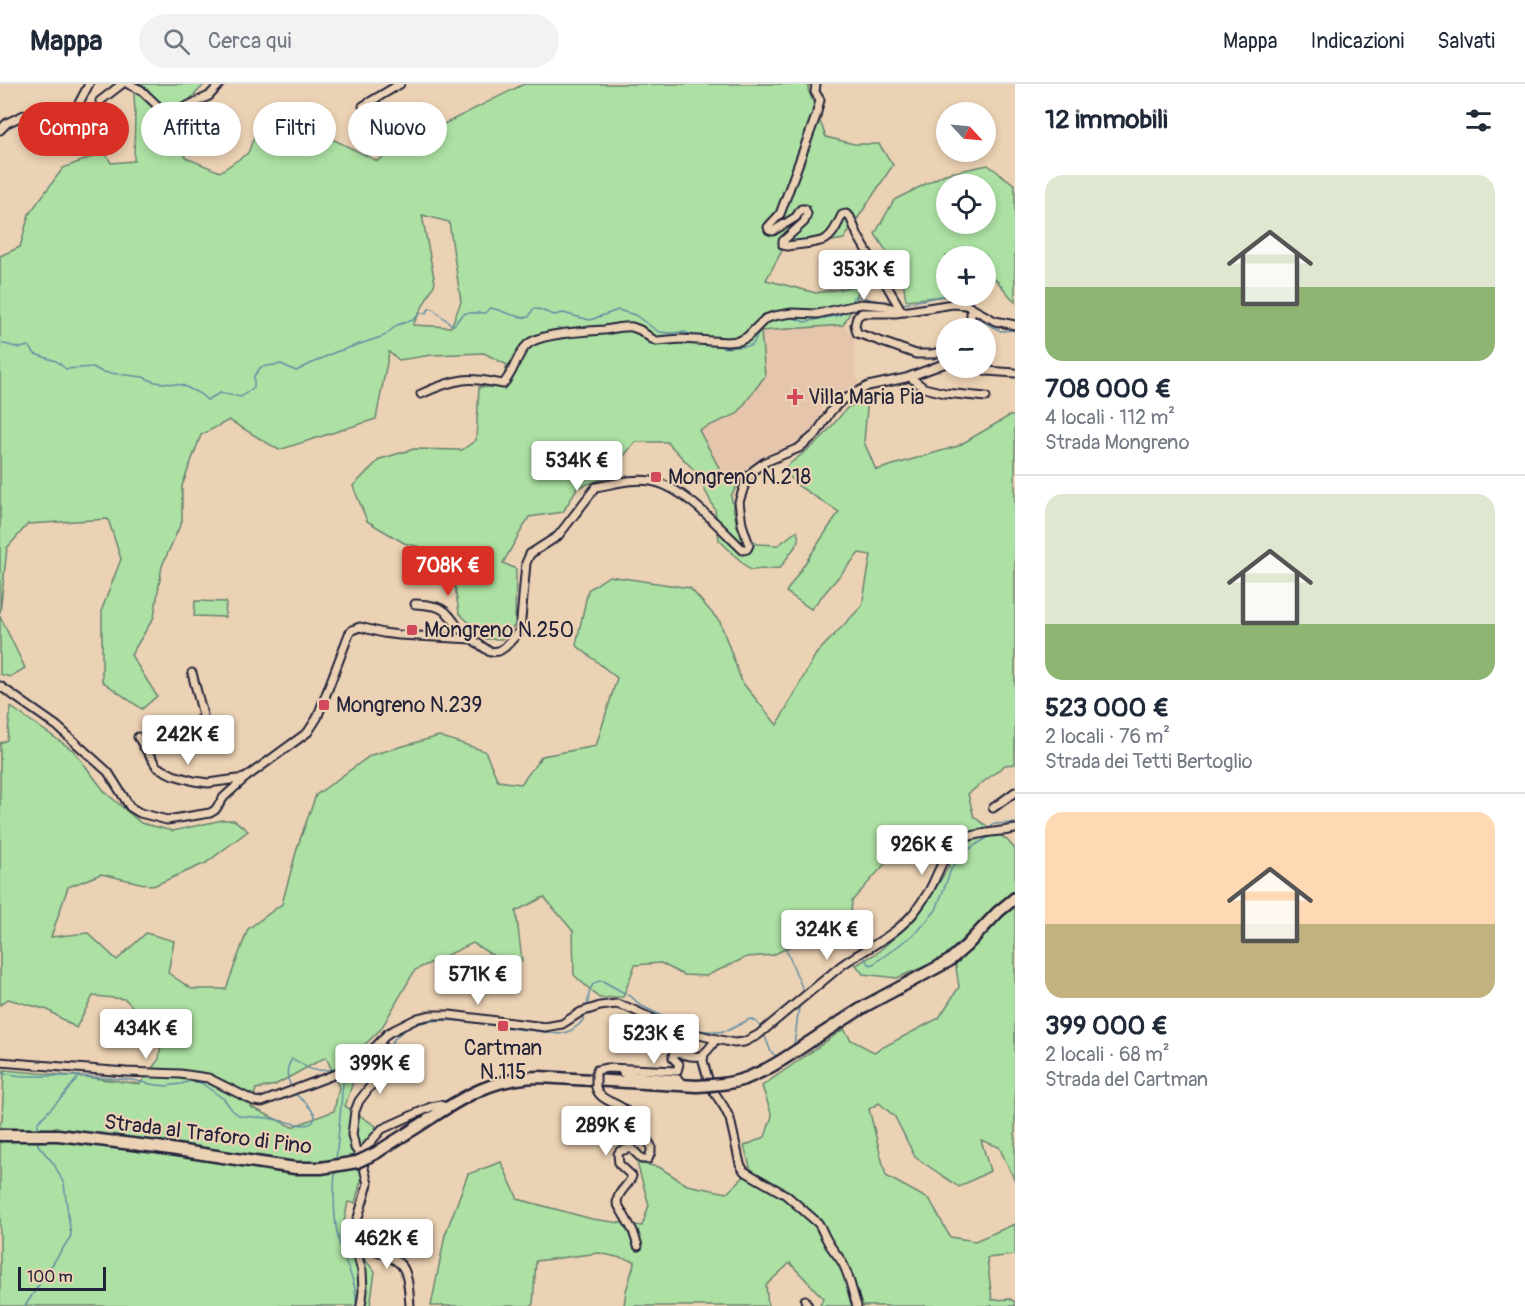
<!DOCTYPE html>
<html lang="it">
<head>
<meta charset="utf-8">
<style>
	:root { --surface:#fff; --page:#f2f2f3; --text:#1f2937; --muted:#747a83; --line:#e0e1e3; --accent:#d93025 }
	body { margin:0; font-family:Pangolin,sans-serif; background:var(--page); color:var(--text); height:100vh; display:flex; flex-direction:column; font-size:22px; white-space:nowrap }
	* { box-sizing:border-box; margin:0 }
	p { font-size:20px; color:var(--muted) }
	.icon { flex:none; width:33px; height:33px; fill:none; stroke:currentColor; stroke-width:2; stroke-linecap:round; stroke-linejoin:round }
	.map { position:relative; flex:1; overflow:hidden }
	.panel { display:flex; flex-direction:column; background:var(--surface); width:510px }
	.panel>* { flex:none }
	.guide { position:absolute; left:18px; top:18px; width:570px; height:54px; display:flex; gap:12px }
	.needle { width:39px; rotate:116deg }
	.tools { position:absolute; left:936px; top:18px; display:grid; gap:12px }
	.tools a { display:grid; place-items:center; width:60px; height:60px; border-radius:50%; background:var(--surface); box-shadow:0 3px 9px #0003; font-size:30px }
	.scale { position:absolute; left:18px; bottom:15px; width:88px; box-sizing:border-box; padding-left:6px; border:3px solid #22223b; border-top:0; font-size:16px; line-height:21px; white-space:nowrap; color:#22223b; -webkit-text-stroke:4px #ecd2b4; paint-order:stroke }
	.price { position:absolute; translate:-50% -51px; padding:0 14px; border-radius:6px; background:#fff; color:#222; font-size:20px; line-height:39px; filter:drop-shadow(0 2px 3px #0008) }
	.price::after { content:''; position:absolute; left:50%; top:36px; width:18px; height:14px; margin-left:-9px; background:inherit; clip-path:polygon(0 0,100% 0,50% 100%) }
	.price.current { background:var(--accent); color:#fff }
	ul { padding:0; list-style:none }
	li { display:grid; align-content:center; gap:12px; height:318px; padding:0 30px }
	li+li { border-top:2px solid var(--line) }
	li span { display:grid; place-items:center; height:186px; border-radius:18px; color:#555 }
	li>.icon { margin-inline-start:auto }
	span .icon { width:108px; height:108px; fill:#fffc; stroke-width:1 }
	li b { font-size:26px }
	h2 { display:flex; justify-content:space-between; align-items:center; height:72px; padding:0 30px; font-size:26px }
	.chip { padding:0 21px; border-radius:27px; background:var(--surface); box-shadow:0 3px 9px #0003; font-size:21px; line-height:54px }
	.chip.current { background:var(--accent); color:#fff }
	header { display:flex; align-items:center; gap:36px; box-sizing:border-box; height:84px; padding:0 30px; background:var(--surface); border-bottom:2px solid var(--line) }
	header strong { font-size:28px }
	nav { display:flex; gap:33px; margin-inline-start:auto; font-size:21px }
	.search { width:420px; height:54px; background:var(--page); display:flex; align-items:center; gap:15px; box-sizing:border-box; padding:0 21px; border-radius:33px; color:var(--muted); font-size:22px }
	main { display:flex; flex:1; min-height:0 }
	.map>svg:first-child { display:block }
	.built { fill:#e5c5ac }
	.green { fill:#ace1a3; stroke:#67826f; stroke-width:1.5; fill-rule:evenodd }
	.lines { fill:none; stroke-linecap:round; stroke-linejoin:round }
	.stream { stroke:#608da5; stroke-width:1.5 }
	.street-casing { stroke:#22223b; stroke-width:11 }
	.primary-casing { stroke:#22223b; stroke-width:15 }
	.street { stroke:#ecd2b4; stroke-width:7 }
	.primary { stroke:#ecd2b4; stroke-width:10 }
	.street-bridge-casing { stroke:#22223b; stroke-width:11; stroke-linecap:butt }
	.primary-bridge-casing { stroke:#22223b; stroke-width:15; stroke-linecap:butt }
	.street-bridge { stroke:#ecd2b4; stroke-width:7 }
	.primary-bridge { stroke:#ecd2b4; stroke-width:10 }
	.poi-dot { fill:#d1495b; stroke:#ecd2b4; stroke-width:2 }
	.labels { text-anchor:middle; stroke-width:4.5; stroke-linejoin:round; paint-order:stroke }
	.poi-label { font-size:21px; fill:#22223b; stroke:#ecd2b4; text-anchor:start }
	.street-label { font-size:21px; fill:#22223b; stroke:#ecd2b4 }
</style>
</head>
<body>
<header>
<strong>Mappa</strong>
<div class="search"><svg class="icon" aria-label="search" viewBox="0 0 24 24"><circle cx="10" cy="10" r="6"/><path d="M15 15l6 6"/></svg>Cerca qui</div>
<nav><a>Mappa</a><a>Indicazioni</a><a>Salvati</a></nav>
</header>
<main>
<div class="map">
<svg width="1015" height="1222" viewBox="0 0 1015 1222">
	<rect width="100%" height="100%" fill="#ecd2b4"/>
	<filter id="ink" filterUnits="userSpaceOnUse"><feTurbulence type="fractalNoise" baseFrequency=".0167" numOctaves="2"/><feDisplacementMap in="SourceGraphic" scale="12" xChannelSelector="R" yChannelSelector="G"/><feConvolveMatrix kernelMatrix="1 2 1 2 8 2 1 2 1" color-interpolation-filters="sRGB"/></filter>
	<g filter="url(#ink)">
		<polygon class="built" points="843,241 854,253 855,290 860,302 821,324 824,332 812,351 788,366 762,375 745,388 727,397 699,346 737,330 761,247"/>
		<g class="green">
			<path d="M133,0H205L168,37L186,74L220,88L248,69L258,43L318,48L377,77L428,48L524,0H809L808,5L826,53L854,60H879L893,81L844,155L783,165L766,196L816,209L859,202L856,218L843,241L761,247L765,292L737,330L699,346L726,397L745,388L731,412L737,442L757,460L778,461L797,447L799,457L780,484L750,486L719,456L715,426L695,387L667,358H635L623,373L619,389L577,404L563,428L529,433L503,479L516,485L515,541L502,555H486L459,529L450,470L404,459L367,437L353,402L380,375L414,365L462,366L476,356L479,303H501L507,281L484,269L432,271L399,276L389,268L376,335L279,366L229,336L201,351L182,402V437L162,482L154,533L131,571L157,612L142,625L102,597V525L121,475L108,435L28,440L7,464L0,529V172L20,163L29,130L63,84L105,68L111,79L134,77L135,26ZM422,131L449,138L461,218L451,243L413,241L435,199Z"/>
			<path d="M988,81L1015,101V218L996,196L986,192V172H946V212H948L906,216L902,191L875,150L894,116L945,90ZM946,100H986V140H946Z"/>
			<path d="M868,313L864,358L876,386L958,362L1009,332H1015V680L1005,681L968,710L974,733L1007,756L1015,765V808L998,821L942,875L897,894L863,890L856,881L877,869L916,834L949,783L937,747L891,773L852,817L850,840L805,855L773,871L747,873L706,892L683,891L661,879L635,881L623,913L599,914L574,891L573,847L544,813L516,827L522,877L503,878L473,859L415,886L381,945L356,969L354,995L345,1022L376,1042L355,1119L348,1118L344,1138L345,1151L375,1188L370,1222H0V1039L2,1037L4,986L85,993L140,1000L159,975L162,953L125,915L93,912L76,944L48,926L8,915L0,921V659L7,656L11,623L74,667L105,708L141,739L173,747L222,736H234L248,747L206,779L153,802L101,790L68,803L51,853L88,849L117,876L146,849L174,857L168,889L192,905H226L248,845L282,820L298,761L316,711L371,671L439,652L485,667L498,697L521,700L542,672L596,662L617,594L576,561L588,506L609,492L690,504L720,538L742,598L777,641L816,570L862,522L871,471L859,469L811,525L786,508L839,428L797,401L783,385L820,356L847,324ZM326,973L339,1003L334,1027L292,1043L251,1023L256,1005L275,1001Z"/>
			<polygon points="195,517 226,518 225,533 194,532"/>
			<polygon points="0,532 25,584 10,593 0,590"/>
			<polygon points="1015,820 1015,1097 999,1063 981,1056 990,1087 959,1103 915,1073 895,1033 879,1019 869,1025 886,1092 930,1116 950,1153 975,1157 1015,1140 1015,1171 987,1174 992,1216 1010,1215 1015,1218 1015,1222 820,1222 823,1214 790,1179 766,1201 768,1222 624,1222 626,1207 635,1177 599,1169 536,1177 533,1220 531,1222 431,1222 445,1151 468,1090 501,1078 518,1115 592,1135 642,1142 649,1121 637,1079 659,1083 687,1101 727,1109 751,1086 744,1062 765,1053 772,1032 762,1002 844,945 851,956 874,968 939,934 959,903 955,877 983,848"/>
		</g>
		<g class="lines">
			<g class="stream">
				<polyline points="968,212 973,220"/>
				<polyline points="852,218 853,214 857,212 894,221"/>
				<polyline points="903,220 946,211"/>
				<polyline points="976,231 978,235 1001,247 1015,246"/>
				<polyline points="781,234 791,233 805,238 840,231 848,226"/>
				<path d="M0,259L20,264L29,262L35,270L56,277L66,285L93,283L102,288L143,293L155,298L182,301L200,310L207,316L220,309L241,313L254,303V292L261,283L281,280L296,287L333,269L384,252L397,241L413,236L421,229H426L430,224L433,225L452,241H454L461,232L466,229H485L490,224C503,226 516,235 529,233L533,225H538L554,231L563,229L590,236L618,226L635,231L659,248L670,249L683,248L694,251L708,252L713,255"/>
				<path d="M718,260L723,264L749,262L753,260C757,253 759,244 768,239C771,238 774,237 776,234"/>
				<polyline points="988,746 993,740 1015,739"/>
				<polyline points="862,870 868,879 872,881 917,848 936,826 952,783 972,763 987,754 987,750"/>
				<path d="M804,908L785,863L784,858L787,853C797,852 806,858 816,858C824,857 829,850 836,846C842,843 848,842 855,842L857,844L860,866"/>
				<path d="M587,924C589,912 588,896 603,897L633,914L640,921L660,931L697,946L718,948L729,946L750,935L757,938L761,945"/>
				<polyline points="764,950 771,968 777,973"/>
				<polyline points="794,961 799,923 806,915"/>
				<path d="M388,965C408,923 467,938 503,943C521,946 540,947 559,950C572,948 582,941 587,928"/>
				<polyline points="0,989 22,992 79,992 133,996 150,1000 166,1002 181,1000 190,997 201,999 224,1015 232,1026 240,1032 268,1034 302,1041 310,1040 313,1038 315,1033 314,1029 306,1019 294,1009"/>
				<path d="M343,997C367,996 375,992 386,969"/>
				<path d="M292,1004C286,994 285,985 292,975C299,977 303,982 310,985C319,988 328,985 336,986"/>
				<polyline points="38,1046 38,1038 64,1011 79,992"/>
				<polyline points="336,1077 343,998"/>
				<path d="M335,1088C333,1114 333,1142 342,1168C348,1186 358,1202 356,1222"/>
				<polyline points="25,1222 71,1152 64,1100 54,1080 38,1061 38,1057"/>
			</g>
			<defs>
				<g id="street">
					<polyline points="128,0 141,6 162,26 172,29 209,12 220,0"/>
					<path d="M816,0L815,8L820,16L816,32L783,122L780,130L768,143L769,146L773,147L796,133L801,125H805L807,130L804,138L783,157V161L787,162C797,160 817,160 826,155C834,150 838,139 842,131L846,130L850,133L858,152L901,226"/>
					<polyline points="100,17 122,0"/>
					<polyline points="363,22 400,0"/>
					<polyline points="0,46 7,39 24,31 50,33 78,21 89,0"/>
					<polyline points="971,237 971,224"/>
					<polyline points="946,267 932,270 916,270 857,249 855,241 857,233 862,229 896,229 953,220 966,221 995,237 1015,241"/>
					<polyline points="979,284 987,287 1015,289"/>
					<polyline points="910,293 924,304 945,309 986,313"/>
					<path d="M421,310C434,304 449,298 463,296C476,294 491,298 503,300C514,289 516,271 527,261C539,249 587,247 604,246C613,245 622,242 632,243L640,246L652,255L657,257L681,255L727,258L739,257L747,253L765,235L774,232L792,229L817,230L861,220L885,222L905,228"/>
					<path d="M415,520C440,522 445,522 459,545"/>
					<path d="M0,602L57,642L108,688L130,723L140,729L167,736L210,729L215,726L224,713L245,694L308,648L317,634L349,550L352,546L360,543L383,549L399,551L472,555L490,568L499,567L505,563L520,547L526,479L530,470L558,452L596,403C614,400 633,394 651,397C683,402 720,444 743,466L747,465L749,461L742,440L739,418L746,397L754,386L765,378L799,364L816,350L831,327L841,317L868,302L906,294L946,279"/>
					<polyline points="138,653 157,683 173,691 194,697 208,699 245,694"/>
					<polyline points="143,662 173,652 202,634 203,631 192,589"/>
					<polyline points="993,724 1015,708"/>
					<path d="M704,970L703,977L708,995L714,1008L724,1023L730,1035L740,1080L744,1087L786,1111L818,1139C822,1144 823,1150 827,1156C831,1165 839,1172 843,1180C850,1193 852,1208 857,1222"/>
					<path d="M0,978L126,988L180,990L208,994L254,1017L262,1018L349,985L360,978L379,959L388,949L418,934L432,931H450L545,943L562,940L581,928L600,922L616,920L627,923L675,945L716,955L734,959L744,958L758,951L842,881C865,865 891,854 910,833C917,826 923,816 929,807C939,789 945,763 965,754C979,748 999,748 1015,745"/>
					<polyline points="623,989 634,992 678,995 683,1001"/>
					<path d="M596,990L597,986L607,984L677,987L679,980L673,974V971L676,969C699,973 701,978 716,955"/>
					<path d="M596,1003C598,1016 616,1018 625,1026C635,1036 644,1050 651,1062V1068L648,1075H642L631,1064L620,1067L618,1070L619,1080L632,1092C629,1102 617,1107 617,1119L633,1147L638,1162"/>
					<polyline points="358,1068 362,1068 382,1045 431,1023 440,1021 447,1023"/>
					<path d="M355,1158C368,1164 392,1171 401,1181C409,1189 409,1211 410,1222"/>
					<polyline points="805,1216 808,1222"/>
					<polyline points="361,1222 363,1207 362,1187 355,1162 354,1147 368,1100 363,1080 358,1068 355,1064 354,1058 352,1051 355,1027 359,1017 390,977 389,970 379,959"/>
				</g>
				<g id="primary">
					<polyline points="820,951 867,921 949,877 966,862 998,828 1015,814"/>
					<polyline points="0,1051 58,1051 157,1063 295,1084 321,1084"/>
					<path d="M376,1069C394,1057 413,1046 431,1034C466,1011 495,994 539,993L697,1002"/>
				</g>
			</defs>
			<use href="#street" class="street-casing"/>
			<use href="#primary" class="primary-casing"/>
			<use href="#street" class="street"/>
			<use href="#primary" class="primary"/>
			<defs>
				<polyline id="street-bridge" points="596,1003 596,990"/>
				<g id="primary-bridge">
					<path d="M697,1002C714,1001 731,1000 747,994C773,984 797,966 820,951"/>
					<polyline points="321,1084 357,1078 376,1069"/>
				</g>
			</defs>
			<use href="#street-bridge" class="street-bridge-casing"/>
			<use href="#primary-bridge" class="primary-bridge-casing"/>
			<use href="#street-bridge" class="street-bridge"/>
			<use href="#primary-bridge" class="primary-bridge"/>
		</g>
	</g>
	<g class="poi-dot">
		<path d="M792 304h6v6h6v6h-6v6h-6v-6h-6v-6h6z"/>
		<rect x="650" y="387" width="12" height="12" rx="3"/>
		<rect x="406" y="540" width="12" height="12" rx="3"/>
		<rect x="318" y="615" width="12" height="12" rx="3"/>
		<rect x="497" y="936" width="12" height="12" rx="3"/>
	</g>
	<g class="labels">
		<g class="poi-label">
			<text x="808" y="320">Villa Maria Pia</text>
			<text x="668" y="400">Mongreno N.218</text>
			<text x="424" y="553">Mongreno N.250</text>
			<text x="336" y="628">Mongreno N.239</text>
			<text x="503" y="971" text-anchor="middle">Cartman<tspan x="503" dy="24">N.115</tspan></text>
		</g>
		<g class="street-label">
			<text transform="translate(208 1050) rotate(7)" y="7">Strada al Traforo di Pino</text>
		</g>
	</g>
</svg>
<div class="tools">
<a><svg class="needle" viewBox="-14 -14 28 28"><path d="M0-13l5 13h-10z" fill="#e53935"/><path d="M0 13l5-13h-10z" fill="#747a83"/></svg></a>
<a><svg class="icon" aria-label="locate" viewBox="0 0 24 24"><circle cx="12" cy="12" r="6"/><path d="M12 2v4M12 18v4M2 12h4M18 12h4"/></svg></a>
<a>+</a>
<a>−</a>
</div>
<div class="scale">100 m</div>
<b class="price" style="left:864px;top:217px">353K €</b>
<b class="price" style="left:577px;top:408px">534K €</b>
<b class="price current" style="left:448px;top:513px">708K €</b>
<b class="price" style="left:188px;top:682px">242K €</b>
<b class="price" style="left:922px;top:792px">926K €</b>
<b class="price" style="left:827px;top:877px">324K €</b>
<b class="price" style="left:478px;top:922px">571K €</b>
<b class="price" style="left:146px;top:976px">434K €</b>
<b class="price" style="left:654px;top:981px">523K €</b>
<b class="price" style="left:380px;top:1011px">399K €</b>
<b class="price" style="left:606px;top:1073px">289K €</b>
<b class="price" style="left:387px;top:1186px">462K €</b>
<div class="guide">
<a class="chip current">Compra</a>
<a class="chip">Affitta</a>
<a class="chip">Filtri</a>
<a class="chip">Nuovo</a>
</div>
</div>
<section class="panel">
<h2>12 immobili<svg class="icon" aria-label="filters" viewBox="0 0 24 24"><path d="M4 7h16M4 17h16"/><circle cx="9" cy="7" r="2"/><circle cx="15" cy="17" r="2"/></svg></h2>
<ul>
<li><span style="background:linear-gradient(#dfe7d0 60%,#8fb573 0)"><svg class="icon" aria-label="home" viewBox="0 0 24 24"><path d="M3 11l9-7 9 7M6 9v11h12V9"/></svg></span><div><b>708 000 €</b><p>4 locali · 112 m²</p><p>Strada Mongreno</p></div></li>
<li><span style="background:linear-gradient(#dfe7d0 70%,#8fb573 0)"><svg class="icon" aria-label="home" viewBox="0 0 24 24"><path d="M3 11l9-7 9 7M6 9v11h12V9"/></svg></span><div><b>523 000 €</b><p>2 locali · 76 m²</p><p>Strada dei Tetti Bertoglio</p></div></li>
<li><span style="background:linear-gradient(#ffd9b3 60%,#c2b280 0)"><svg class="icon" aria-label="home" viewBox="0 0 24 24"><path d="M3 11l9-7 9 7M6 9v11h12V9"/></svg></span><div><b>399 000 €</b><p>2 locali · 68 m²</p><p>Strada del Cartman</p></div></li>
</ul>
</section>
</main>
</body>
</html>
